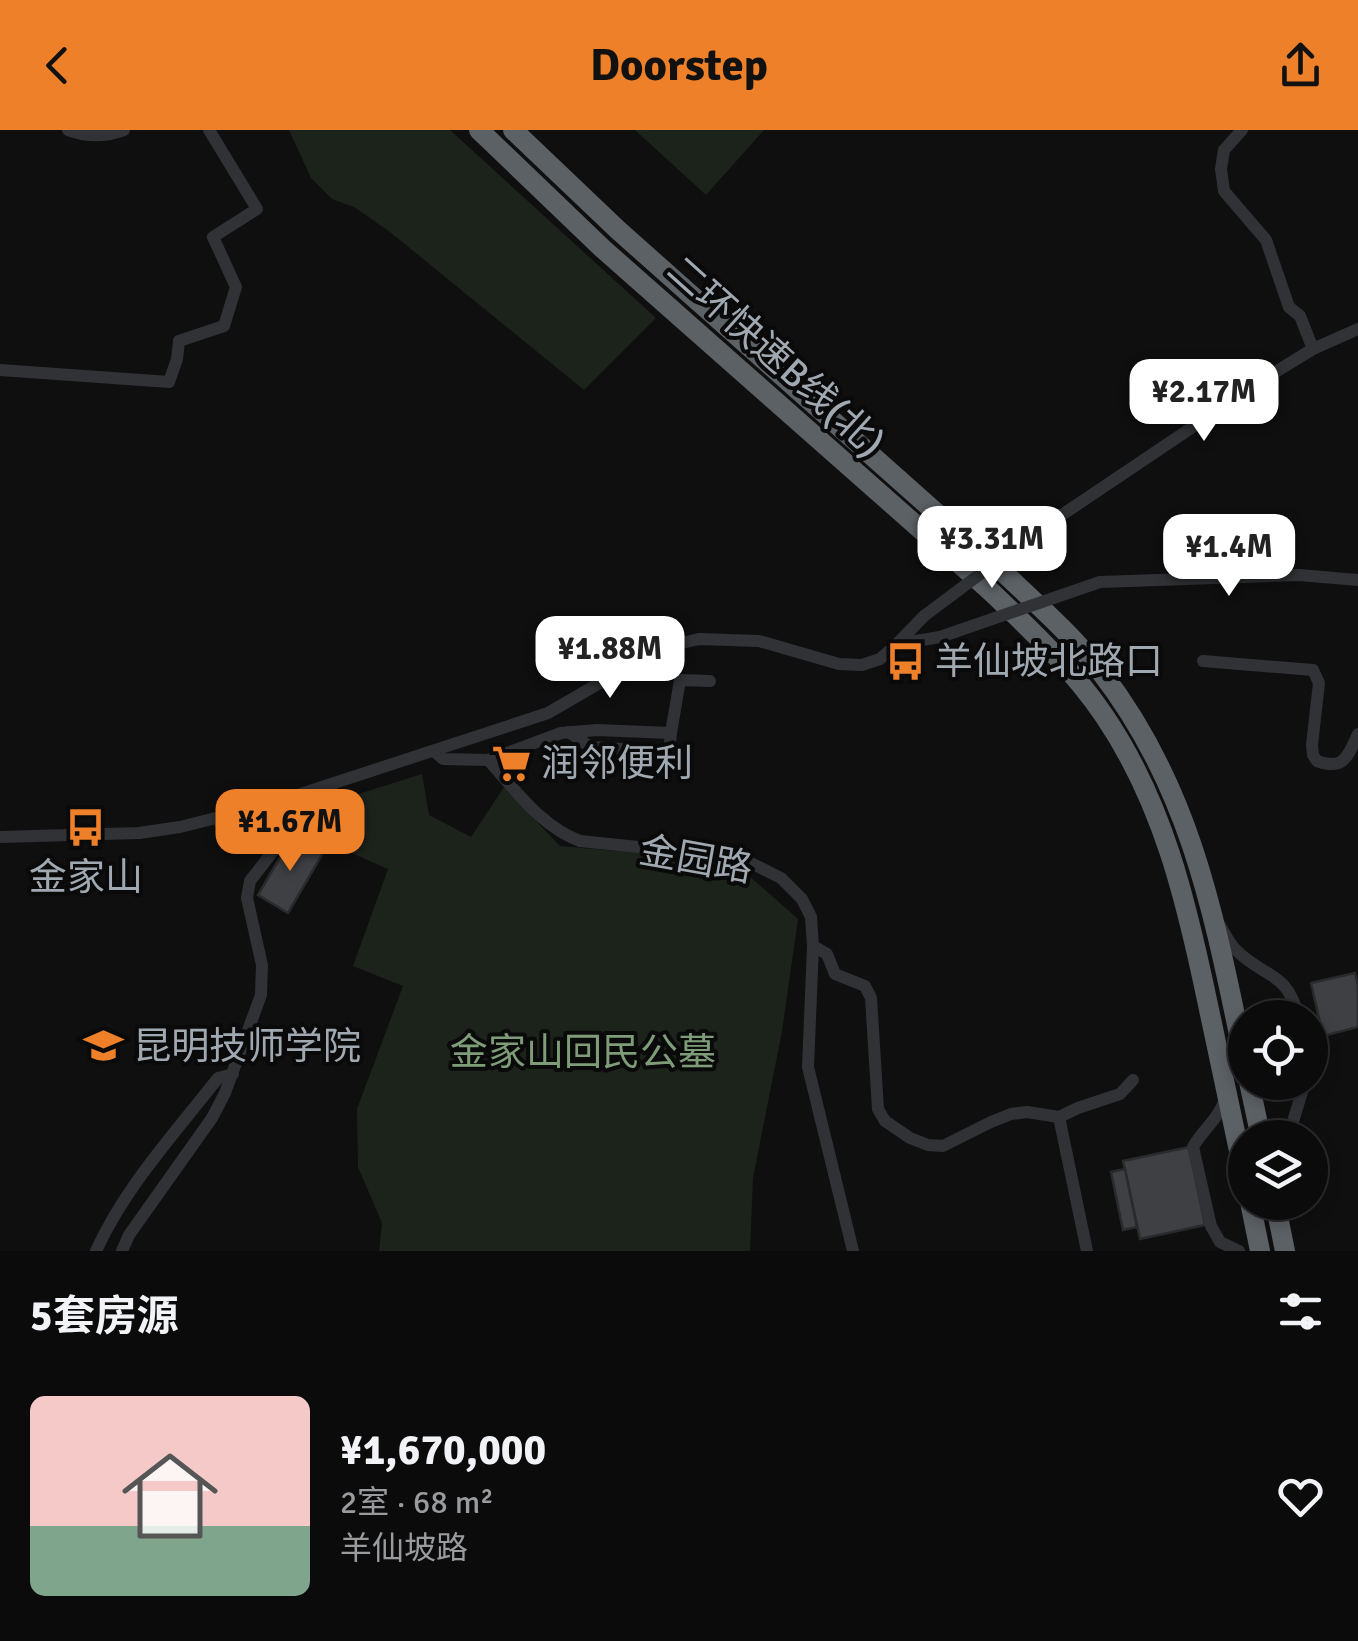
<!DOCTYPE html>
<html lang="zh">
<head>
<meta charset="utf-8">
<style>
	:root { --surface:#0b0b0c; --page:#141415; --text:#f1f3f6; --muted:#9a9b9d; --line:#2b2b2d; --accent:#ee8029 }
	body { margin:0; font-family:Signika,"Noto Sans SC",sans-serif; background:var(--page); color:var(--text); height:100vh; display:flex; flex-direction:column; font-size:38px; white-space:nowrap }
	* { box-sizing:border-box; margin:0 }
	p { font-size:32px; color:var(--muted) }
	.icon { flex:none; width:55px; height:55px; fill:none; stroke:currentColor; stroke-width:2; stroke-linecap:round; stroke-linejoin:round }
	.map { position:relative; height:1121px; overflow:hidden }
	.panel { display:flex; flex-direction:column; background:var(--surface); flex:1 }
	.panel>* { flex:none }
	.tools { position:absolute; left:1228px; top:870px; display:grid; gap:20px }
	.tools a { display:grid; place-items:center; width:100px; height:100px; border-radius:50%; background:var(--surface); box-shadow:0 5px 15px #0003,0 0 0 2px var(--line); font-size:50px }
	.price { position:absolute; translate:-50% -85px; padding:0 22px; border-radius:20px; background:#fff; color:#222; font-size:32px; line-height:65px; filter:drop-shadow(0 2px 5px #0008) }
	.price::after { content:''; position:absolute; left:50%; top:60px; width:30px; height:22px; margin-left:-15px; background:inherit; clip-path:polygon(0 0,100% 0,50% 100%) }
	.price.on { background:var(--accent); color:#111 }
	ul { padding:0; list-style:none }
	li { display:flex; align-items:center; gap:30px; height:250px; padding:0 30px }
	li span { display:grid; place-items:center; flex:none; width:280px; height:200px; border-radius:15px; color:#555 }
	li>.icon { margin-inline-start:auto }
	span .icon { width:120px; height:120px; fill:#fffc; stroke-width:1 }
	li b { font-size:42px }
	h2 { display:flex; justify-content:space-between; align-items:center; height:120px; padding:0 30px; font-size:42px }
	header { display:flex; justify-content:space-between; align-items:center; height:130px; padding:0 30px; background:var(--accent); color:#111; font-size:45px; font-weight:700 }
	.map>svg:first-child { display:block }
	.green { fill:#1c231b }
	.building { fill:#3e4043; stroke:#292a2c; stroke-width:2.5 }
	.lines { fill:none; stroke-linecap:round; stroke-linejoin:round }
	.minor { stroke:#303235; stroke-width:12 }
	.highway { stroke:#5c6166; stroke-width:20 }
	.minor-bridge { stroke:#303235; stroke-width:12 }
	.labels { text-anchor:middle; stroke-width:8; stroke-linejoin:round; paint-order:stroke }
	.street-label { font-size:38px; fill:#a0a9b1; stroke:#0a0a0b }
	.poi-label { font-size:38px; fill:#a0a9b1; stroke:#0a0a0b; text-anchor:start }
	.park-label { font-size:38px; fill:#7d9c77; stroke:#0a0a0b }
</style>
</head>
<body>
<header><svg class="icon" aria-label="back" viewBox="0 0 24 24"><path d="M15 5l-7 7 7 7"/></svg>Doorstep<svg class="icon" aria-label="share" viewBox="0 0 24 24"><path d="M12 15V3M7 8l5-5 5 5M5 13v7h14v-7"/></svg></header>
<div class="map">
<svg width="1358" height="1121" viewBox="0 0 1358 1121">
	<rect width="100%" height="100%" fill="#0f0f10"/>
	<g class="green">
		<polygon points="289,0 450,0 656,188 584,260 390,102 354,77 332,69 311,48"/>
		<polygon points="635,0 764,0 706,65"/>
		<polygon points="422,644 429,685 471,707 504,657 560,716 662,725 748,745 798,789 782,901 753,1048 750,1121 379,1121 382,1093 358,1037 357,979 403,856 353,836 388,739 347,721 349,709 341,674 352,666"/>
	</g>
	<g class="building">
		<polygon points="293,705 323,723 288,783 258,765"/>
		<polygon points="1355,843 1358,856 1358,897 1323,906 1311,853"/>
		<polygon points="1189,1017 1205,1095 1140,1109 1123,1031"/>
		<polygon points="1125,1039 1137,1097 1123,1100 1111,1042"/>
	</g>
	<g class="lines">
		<g class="minor">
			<path d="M68,0C87,7 105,7 124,0"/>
			<polyline points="1242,0 1224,20 1221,39 1224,61 1266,110 1289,177 1300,186 1313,219"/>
			<polyline points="0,240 169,252 177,229 179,211 224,196 236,157 213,107 257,79 209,0"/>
			<polyline points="1035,403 1267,247 1313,219 1358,199"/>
			<polyline points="1100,452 1299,445 1358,450"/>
			<polyline points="897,514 940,507"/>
			<path d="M1203,531L1313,540L1319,553L1312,615L1313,625L1317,631C1344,641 1348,626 1358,604"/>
			<polyline points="569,602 590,617 669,622 671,603"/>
			<path d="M434,621L443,629L488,630C515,659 541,697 580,711L696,723L753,734L781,748L802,769L811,787L813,816L808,937L853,1121"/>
			<polyline points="488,630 561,603 597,600 671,603 680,550 710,551"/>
			<path d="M287,703C304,689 325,676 332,655"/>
			<polyline points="0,707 139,703 180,697 264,676 548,583 660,518 699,509 759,511 839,534 862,535 880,529 897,514 924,486"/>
			<path d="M1219,794C1224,802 1229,813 1236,820C1265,849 1287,840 1299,888"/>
			<polyline points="813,816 827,824 835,844 865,856 871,868 878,979 885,991 910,1008 928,1015 943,1016 991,992 1011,984 1027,982 1059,987 1078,978 1120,964 1133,950"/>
			<path d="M1225,968C1220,988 1203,999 1193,1017L1211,1096L1220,1112L1239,1121"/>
			<polyline points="1059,987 1087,1121"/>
			<polyline points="1288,1008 1305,952"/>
			<path d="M96,1121C125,1057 175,1003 218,948L233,944"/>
			<path d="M122,1121L129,1105L212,988L225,963L261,865L262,835L247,768L250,751L287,703C258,677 250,702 220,693L218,688"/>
		</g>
		<g class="highway">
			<path d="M479,0L602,118L987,458C1029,498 1072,538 1105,587C1163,673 1186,770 1207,870C1220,930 1232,989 1245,1049"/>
			<path d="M513,0L618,100L1005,444C1038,475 1073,506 1101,542C1193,661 1215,791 1245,933"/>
			<polyline points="1249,952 1261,1008"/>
			<polyline points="1250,1072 1260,1121"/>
			<polyline points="1275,1072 1285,1121"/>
		</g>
		<g class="minor-bridge">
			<polyline points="924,486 1035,403"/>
			<polyline points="940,507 1100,452"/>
		</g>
	</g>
	<defs>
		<symbol id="bus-bare" viewBox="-9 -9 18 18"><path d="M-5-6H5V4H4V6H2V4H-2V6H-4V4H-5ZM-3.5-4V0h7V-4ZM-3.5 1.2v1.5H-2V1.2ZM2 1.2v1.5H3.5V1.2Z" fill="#ee8029" stroke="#0a0a0b" stroke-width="2.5" paint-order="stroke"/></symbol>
		<symbol id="supermarket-bare" viewBox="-9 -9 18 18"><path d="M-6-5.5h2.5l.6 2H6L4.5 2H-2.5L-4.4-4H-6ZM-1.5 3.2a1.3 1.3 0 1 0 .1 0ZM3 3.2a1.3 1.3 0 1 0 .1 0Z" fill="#ee8029" stroke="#0a0a0b" stroke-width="2.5" paint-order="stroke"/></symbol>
		<symbol id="university-bare" viewBox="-9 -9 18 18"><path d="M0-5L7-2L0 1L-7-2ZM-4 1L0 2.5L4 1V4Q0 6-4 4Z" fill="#ee8029" stroke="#0a0a0b" stroke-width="2.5" paint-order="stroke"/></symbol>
	</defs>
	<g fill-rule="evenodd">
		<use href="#bus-bare" x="878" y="504" width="55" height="55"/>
		<use href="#supermarket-bare" x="484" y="606" width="55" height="55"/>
		<use href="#bus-bare" x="58" y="670" width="55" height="55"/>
		<use href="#university-bare" x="76" y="888" width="55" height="55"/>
	</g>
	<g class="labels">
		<g class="street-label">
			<text transform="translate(776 226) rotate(42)" y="13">二环快速B线(北)</text>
			<text transform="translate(696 729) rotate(10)" y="13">金园路</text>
		</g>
		<g class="poi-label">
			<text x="935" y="544">羊仙坡北路口</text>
			<text x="541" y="646">润邻便利</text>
			<text x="86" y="760" text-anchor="middle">金家山</text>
			<text x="133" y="929">昆明技师学院</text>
		</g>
		<g class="park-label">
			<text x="583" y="935">金家山回民公墓</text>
		</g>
	</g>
</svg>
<div class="tools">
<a><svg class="icon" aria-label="locate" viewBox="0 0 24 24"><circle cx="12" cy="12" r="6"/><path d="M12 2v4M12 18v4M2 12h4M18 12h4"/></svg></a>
<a><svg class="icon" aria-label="layers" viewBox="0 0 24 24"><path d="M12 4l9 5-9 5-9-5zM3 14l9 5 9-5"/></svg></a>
</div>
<b class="price" style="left:1204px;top:314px">¥2.17M</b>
<b class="price" style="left:992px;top:461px">¥3.31M</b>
<b class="price" style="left:1229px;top:469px">¥1.4M</b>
<b class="price" style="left:610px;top:571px">¥1.88M</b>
<b class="price on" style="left:290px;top:744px">¥1.67M</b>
</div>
<section class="panel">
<h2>5套房源<svg class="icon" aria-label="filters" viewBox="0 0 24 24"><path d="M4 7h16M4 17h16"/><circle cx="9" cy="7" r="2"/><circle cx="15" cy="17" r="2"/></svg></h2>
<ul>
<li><span style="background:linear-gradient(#f6c9c9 65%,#7fa58c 0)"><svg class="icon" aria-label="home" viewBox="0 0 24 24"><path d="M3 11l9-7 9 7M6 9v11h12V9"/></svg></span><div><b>¥1,670,000</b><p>2室 · 68 m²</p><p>羊仙坡路</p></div><svg class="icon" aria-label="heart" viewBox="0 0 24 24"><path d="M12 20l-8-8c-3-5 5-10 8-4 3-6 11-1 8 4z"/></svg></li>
</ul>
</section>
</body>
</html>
